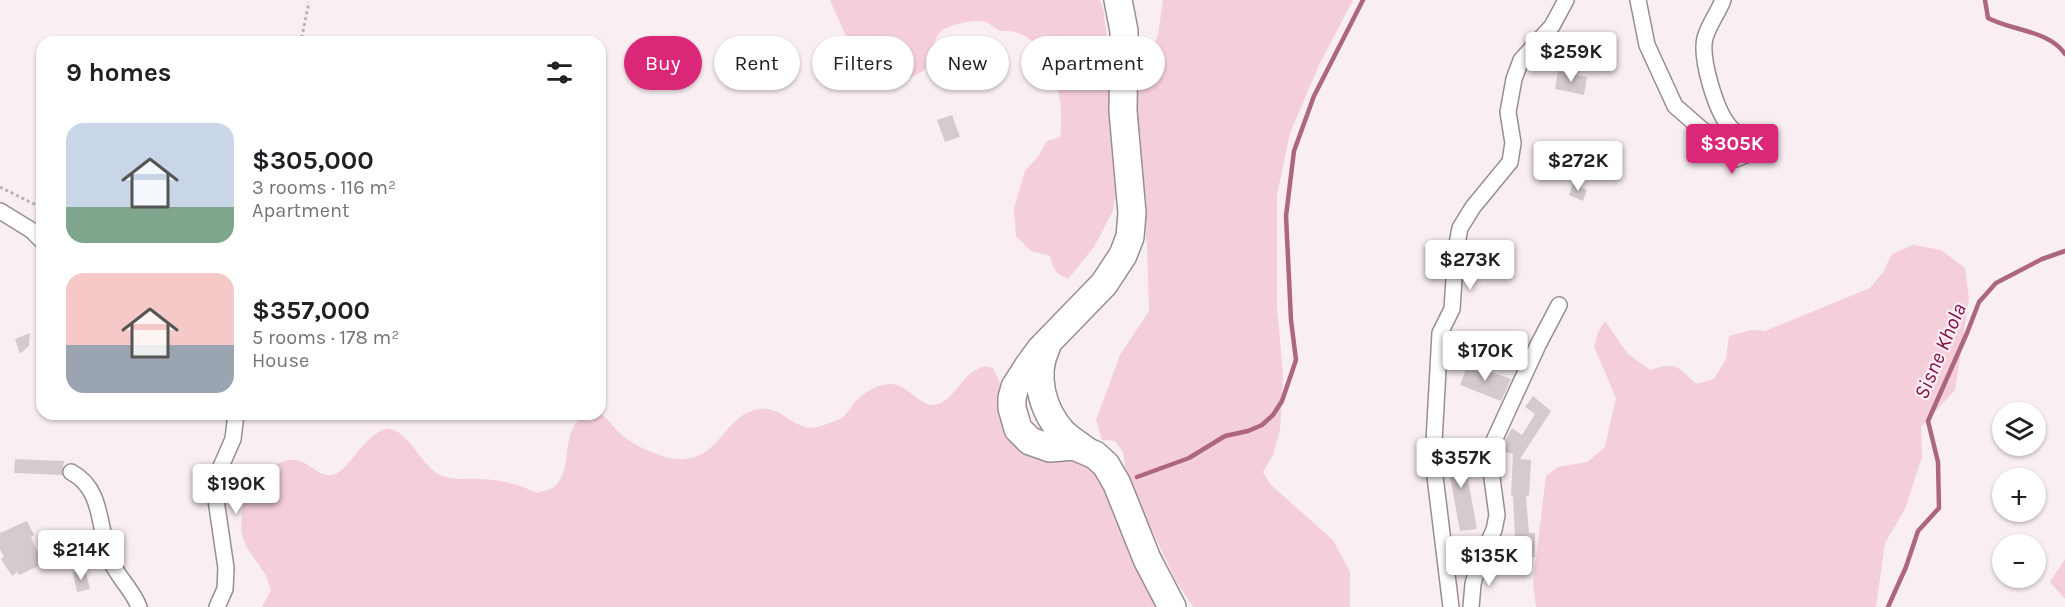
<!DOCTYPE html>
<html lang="en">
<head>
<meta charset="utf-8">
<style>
	:root { --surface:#fff; --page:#f2f2f2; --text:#202124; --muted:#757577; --accent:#db2777 }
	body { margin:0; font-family:Karla,sans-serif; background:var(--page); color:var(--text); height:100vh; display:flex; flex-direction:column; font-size:22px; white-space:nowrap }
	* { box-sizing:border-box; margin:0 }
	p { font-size:20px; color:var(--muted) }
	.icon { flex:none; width:33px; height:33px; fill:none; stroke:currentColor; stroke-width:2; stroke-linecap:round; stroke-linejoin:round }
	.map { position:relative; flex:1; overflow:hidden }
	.side { position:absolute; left:36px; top:36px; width:570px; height:384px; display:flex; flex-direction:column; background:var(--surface); border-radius:18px; box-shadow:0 2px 4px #0004 }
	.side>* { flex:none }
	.top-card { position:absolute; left:624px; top:36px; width:570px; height:54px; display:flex; gap:12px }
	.controls { position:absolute; left:1992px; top:402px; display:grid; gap:12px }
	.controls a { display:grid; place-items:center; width:54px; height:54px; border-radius:50%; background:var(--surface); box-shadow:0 2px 4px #0004; font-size:30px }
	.price { position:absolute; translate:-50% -51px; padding:0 14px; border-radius:6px; background:#fff; color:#222; font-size:20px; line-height:39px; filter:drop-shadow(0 2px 3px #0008) }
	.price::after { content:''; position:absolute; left:50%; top:36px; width:18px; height:14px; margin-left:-9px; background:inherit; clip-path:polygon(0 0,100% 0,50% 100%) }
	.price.current { background:var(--accent); color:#fff }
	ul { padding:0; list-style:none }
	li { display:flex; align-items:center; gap:18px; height:150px; padding:0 30px }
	li span { display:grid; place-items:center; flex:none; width:168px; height:120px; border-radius:18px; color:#555 }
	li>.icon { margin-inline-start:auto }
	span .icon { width:72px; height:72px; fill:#fffc; stroke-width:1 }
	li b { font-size:26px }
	h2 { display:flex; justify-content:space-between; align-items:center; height:72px; padding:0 30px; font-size:26px }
	.tag { padding:0 21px; border-radius:27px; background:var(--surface); box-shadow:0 2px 4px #0004; font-size:21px; line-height:54px }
	.tag.current { background:var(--accent); color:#fff }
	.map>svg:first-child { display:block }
	.green { fill:#f4cfda }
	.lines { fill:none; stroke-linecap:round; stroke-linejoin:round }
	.stream { stroke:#ad6680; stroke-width:4.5 }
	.building { fill:#d5cbce }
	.street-casing { stroke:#988e91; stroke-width:18 }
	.highway-casing { stroke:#988e91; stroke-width:30 }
	.path { stroke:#bab2b4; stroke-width:3; stroke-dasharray:3 3; stroke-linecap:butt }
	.street { stroke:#fff; stroke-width:15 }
	.highway { stroke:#fff; stroke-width:27 }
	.labels { text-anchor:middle; stroke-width:4.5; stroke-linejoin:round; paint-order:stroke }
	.water-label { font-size:21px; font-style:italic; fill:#89104d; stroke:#f9eef1 }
</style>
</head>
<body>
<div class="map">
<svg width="2065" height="607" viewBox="0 0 2065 607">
	<rect width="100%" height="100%" fill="#f9eef1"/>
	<g class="green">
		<path d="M830,0H1099L1103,7L1109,56V115L1117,182L1113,211L1094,247L1068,279C1056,274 1053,269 1050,256L1031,251L1016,236L1014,208L1025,171L1039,155L1047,141L1060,137C1064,107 1058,55 1028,38C1024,35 1016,32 1011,31C1007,30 1002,32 998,30C994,28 991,24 986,22C975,19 957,24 946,28C932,34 935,52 929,64C922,77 902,78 890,85L864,77Z"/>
		<polygon points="1163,0 1353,0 1319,65 1290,133 1277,195 1277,306 1283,375 1280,430 1273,455 1263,472 1271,485 1333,540 1350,572 1350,607 1193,607 1176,581 1143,512 1126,471 1123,452 1115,441 1102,440 1096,420 1120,355 1149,311 1147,244 1134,128 1135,97 1158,35"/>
		<path d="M1913,245L1941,250L1965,268L1969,299L1955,390L1921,427L1922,457L1905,509L1885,543L1876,607H1536L1533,583L1546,476L1558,467L1587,462L1605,447L1616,398L1594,347L1598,332L1605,321L1628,354L1650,370C1677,361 1677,366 1696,384L1714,379L1726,359L1729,336L1751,330L1765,331L1870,288L1883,272L1892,254Z"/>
		<path d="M986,366L993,368C1001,384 1005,394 1003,413L1071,453L1101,475L1164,607H262L271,591C269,586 268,579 265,574C257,561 246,550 242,535C239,525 245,489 250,481C255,474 281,460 290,460C306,458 317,477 332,475C347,474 365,433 386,429C405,425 422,467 440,475C452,481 467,478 480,479C503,480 517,484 537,493C542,491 550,490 554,487C575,471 558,426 587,415C592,414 599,413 604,416C611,422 616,431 623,436C638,448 667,461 685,459C722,455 724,416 758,409C781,404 796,433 817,427C824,425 837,421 843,417C847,414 851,407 854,403C863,393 876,385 889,384C908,382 923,413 941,403C959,393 962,372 986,366Z"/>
		<polygon points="2065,559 2065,599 2050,582"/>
	</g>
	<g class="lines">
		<g class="stream">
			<path d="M1985,0L1988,18C2012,31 2049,30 2065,54"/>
			<polyline points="1137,477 1189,458 1225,436 1248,431 1262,425 1273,415 1282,401 1296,360 1291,320 1286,216 1294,151 1314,96 1363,0"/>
			<polyline points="1888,607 1906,567 1918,531 1939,508 1938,462 1928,421 1967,333 1979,302 1996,283 2042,259 2065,251"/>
		</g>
	</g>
	<g class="building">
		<polygon points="1558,71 1587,77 1584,95 1555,89"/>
		<polygon points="952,115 960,137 945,142 937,120"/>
		<polygon points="1573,184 1587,190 1583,201 1569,195"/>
		<polygon points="30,333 29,346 20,354 15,339"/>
		<polygon points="1468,364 1511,379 1501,401 1460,385"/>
		<polygon points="1533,396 1551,411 1520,459 1531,460 1529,496 1526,496 1529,533 1535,533 1535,557 1516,557 1513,496 1511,495 1513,454 1503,451 1506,439 1512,428 1522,435 1535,414 1525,407"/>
		<polygon points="1462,447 1477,529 1460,531 1445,449"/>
		<polygon points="15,459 64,461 62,475 14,473"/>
		<polygon points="27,521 34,535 31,537 43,564 19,575 17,572 12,576 1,559 4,557 0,549 0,533"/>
		<polygon points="85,569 90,589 77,592 73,572"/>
	</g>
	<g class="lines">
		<defs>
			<g id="street">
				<path d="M1638,0L1647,45L1675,106L1736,159L1748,154L1752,146C1746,138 1738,135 1731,128C1716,113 1700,58 1705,38C1709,24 1718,13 1723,0"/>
				<polyline points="0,211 31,230 42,241"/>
				<path d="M71,472C104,489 98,529 110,559C117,577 133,590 139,607"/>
				<polyline points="217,607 225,589 226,568 215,493 219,471 233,439 236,414"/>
				<polyline points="1451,607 1433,460 1440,333 1452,309 1456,249 1460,228 1473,207 1510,162 1513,143 1508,112 1514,79 1521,60 1552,26 1566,0"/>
				<polyline points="1471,607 1473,584 1479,562 1494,530 1497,515 1491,471 1492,445 1538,345 1559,305"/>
			</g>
			<g id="highway">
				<polyline points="1118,0 1124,31 1123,111 1132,213 1130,237 1123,255 1104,284 1040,350 1029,365 1015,387 1012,398 1012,408 1018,429 1030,441 1050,448 1074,446 1095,455 1106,465 1117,484 1147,559 1172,607"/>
				<path d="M1046,348C1033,375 1042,410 1062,432C1068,438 1077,444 1084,449"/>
			</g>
		</defs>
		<use href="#street" class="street-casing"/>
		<use href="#highway" class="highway-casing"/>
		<g class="path">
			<polyline points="297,42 302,36 309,2"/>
			<polyline points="0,187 42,208"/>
		</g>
		<use href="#street" class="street"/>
		<use href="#highway" class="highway"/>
	</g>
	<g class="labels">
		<g class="water-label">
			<text transform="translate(1940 351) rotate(-67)" y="7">Sisne Khola</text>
		</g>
	</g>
</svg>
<div class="controls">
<a><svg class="icon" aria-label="layers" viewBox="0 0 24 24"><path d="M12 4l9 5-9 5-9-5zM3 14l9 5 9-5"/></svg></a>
<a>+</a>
<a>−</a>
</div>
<b class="price" style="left:1571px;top:83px">$259K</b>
<b class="price current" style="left:1732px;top:175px">$305K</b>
<b class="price" style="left:1578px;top:192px">$272K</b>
<b class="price" style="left:1470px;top:291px">$273K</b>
<b class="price" style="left:1485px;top:382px">$170K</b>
<b class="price" style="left:1461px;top:489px">$357K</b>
<b class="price" style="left:236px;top:515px">$190K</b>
<b class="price" style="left:81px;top:581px">$214K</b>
<b class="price" style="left:1489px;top:587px">$135K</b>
<div class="top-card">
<a class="tag current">Buy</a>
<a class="tag">Rent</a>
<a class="tag">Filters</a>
<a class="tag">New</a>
<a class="tag">Apartment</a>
</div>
<section class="side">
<h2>9 homes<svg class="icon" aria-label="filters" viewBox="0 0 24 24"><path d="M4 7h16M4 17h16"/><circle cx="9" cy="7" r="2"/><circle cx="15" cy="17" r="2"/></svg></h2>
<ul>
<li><span style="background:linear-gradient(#c9d6e8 70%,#7fa58c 0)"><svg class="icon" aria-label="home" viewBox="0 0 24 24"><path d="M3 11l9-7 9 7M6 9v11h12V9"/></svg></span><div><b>$305,000</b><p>3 rooms · 116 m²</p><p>Apartment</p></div></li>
<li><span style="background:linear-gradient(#f6c9c9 60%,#9aa5b1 0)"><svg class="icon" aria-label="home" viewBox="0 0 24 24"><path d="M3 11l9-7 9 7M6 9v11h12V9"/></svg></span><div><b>$357,000</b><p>5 rooms · 178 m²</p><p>House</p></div></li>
</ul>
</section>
</div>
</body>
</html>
